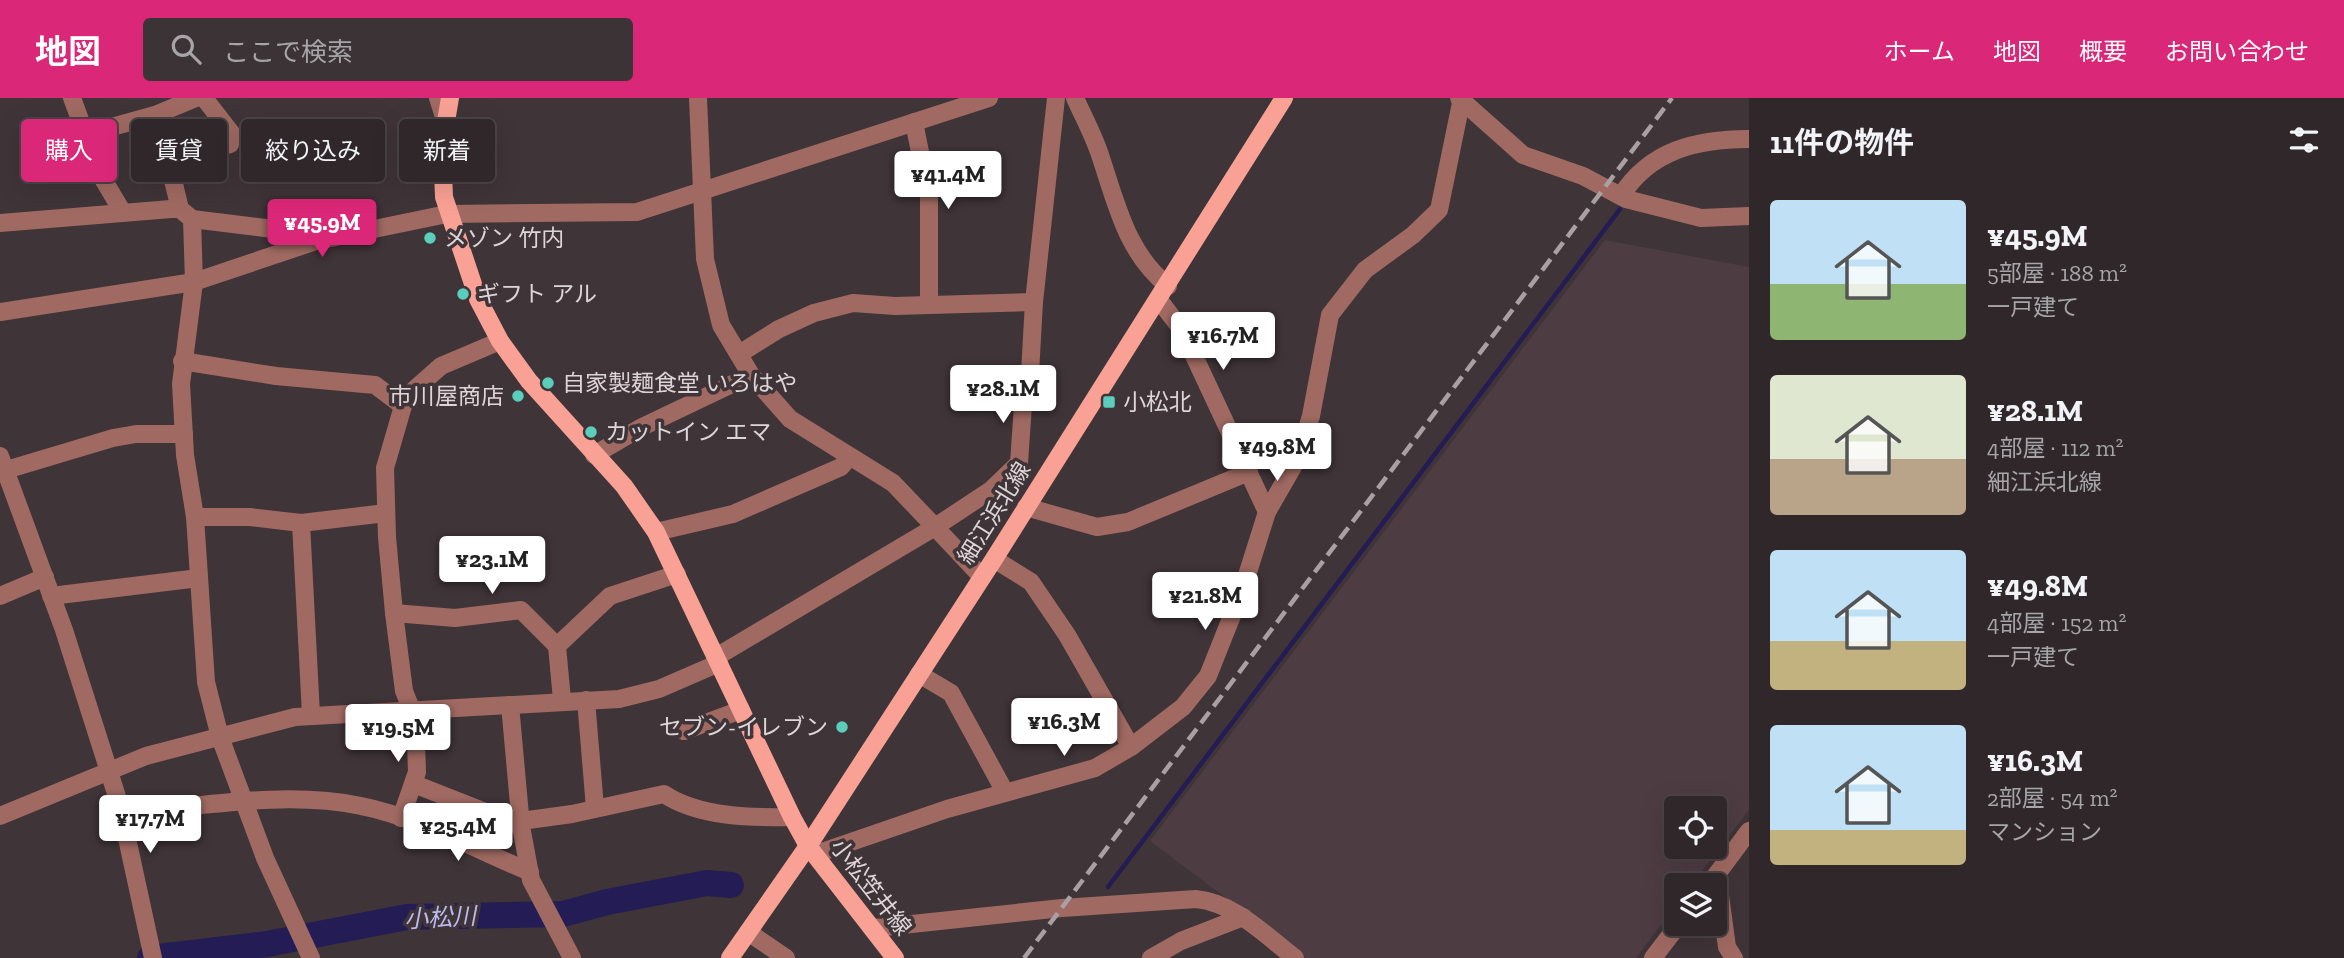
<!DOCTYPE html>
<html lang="ja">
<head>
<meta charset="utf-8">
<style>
	:root { --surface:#2f272a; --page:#3b3336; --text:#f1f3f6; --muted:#a7a5a8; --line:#4a4447; --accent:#db2777 }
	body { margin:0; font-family:"Zilla Slab","Noto Sans JP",serif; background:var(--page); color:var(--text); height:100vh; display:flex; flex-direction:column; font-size:26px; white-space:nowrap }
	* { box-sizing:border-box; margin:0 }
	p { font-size:23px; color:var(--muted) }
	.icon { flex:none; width:38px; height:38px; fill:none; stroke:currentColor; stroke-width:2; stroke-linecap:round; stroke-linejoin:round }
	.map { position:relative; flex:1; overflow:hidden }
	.details { display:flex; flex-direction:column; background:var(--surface); width:595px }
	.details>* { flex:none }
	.top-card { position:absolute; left:21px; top:21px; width:665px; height:63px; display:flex; gap:14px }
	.tools { position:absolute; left:1664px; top:698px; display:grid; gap:14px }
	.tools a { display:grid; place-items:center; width:63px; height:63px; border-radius:7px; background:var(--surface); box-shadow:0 7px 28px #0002,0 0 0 2px var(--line); font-size:35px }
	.price { position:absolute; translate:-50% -60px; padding:0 16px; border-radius:7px; background:#fff; color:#222; font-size:23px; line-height:46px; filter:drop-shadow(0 2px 4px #0008) }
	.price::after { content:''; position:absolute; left:50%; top:42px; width:21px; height:16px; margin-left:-10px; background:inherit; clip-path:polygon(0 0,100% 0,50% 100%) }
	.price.current { background:var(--accent); color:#fff }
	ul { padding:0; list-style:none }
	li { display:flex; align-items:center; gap:21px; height:175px; padding:0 21px }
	li span { display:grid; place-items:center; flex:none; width:196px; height:140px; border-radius:7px; color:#555 }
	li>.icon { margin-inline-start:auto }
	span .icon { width:84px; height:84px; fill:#fffc; stroke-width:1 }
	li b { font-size:30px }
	h2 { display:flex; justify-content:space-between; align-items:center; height:84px; padding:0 21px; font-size:30px }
	.tag { padding:0 24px; border-radius:7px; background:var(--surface); box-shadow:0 7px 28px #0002,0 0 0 2px var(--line); font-size:24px; line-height:63px }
	.tag.current { background:var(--accent); color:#fff }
	header { display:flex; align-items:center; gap:42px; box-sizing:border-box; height:98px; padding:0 35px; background:var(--accent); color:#fff }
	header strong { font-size:33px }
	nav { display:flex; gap:38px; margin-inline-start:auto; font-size:24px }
	.search { width:490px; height:63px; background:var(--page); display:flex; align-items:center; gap:18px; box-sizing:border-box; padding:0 24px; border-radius:7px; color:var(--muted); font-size:26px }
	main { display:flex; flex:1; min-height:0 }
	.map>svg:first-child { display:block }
	.built { fill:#4e3c43; fill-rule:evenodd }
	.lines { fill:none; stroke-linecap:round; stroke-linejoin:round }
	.stream { stroke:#241c54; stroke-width:4.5 }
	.river { stroke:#241c54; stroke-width:26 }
	.minor { stroke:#a06a62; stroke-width:18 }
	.major { stroke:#f9a195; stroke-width:18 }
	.rail { stroke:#a8a0a3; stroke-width:4.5; stroke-dasharray:14 7; stroke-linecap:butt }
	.poi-dot { fill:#5bcebb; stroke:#3f3438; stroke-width:2.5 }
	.labels { text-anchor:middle; stroke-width:7; stroke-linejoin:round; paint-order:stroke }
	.poi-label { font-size:23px; fill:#ddd6d9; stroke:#3f3438; text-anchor:start }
	.street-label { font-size:23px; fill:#ddd6d9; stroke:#3f3438 }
	.water-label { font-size:24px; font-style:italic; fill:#bbbbf2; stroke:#3f3438 }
</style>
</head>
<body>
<header>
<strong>地図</strong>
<div class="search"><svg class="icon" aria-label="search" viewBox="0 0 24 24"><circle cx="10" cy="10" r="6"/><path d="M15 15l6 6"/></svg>ここで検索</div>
<nav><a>ホーム</a><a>地図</a><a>概要</a><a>お問い合わせ</a></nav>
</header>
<main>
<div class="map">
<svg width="1749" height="860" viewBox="0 0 1749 860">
	<rect width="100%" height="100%" fill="#3f3438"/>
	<path class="built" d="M1605,142L1749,169V712L1691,787L1676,788V807L1636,860H1306L1150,743ZM1676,710H1715V749H1676Z"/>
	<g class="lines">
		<polyline class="stream" points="1108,789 1620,111"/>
		<polyline class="river" points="150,860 267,846 407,819 563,816 607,804 707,785 731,787"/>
		<g class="minor">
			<polyline points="72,0 100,76 122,113"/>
			<polyline points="438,0 445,22"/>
			<polyline points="698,0 705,161 721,227 751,277 790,321 893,385 935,429 991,392 1019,365 1023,307 1029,293 1034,204 1056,0"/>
			<path d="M1075,0C1084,20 1095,40 1101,60C1117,108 1127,155 1168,188"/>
			<polyline points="1459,0 1523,57 1583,78 1626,101 1701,120 1749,118"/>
			<polyline points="914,24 929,99 929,206"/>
			<polyline points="83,37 155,17 196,0"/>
			<path d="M1621,98C1650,52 1697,41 1749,41"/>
			<polyline points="180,111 171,74 175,62 230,46 232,36 204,0"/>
			<polyline points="192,121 290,133 316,143"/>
			<polyline points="0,125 171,111 180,111 192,121 194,184 181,286 185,357 195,419 206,584 220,639 265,760 311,860"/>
			<polyline points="1159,202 1182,232 1267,414"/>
			<polyline points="0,214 194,184 316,143 447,116 637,114 989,0"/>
			<polyline points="739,256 779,231 814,215 853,205 895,208 1034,204"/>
			<polyline points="182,263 276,278 375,287 403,308"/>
			<polyline points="594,357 642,329 751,277"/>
			<polyline points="0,358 64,532 120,708 153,860"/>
			<polyline points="6,372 113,340 136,336 184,336"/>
			<polyline points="1026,409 1097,429 1128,424 1249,374"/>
			<polyline points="195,419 250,419 301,425 386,415"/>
			<polyline points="301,425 311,617"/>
			<polyline points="656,434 733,416 841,369 849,359"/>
			<polyline points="994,461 1031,484 1067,537 1131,649"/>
			<polyline points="0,498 45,479"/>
			<polyline points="51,498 199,480"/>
			<polyline points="394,515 455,520 521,512 557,548 562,602"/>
			<polyline points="557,548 610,498 677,476"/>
			<polyline points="716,559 935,429 982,479"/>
			<polyline points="919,576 951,595 1005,694"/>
			<polyline points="586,602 595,710"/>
			<polyline points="510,607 521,728 531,782 572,860"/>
			<polyline points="684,633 741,612"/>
			<polyline points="414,686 521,728"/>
			<path d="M122,715C199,709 285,692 361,708C417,719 477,752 530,774"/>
			<polyline points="0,718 146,658 295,619 619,601 659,591 719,565"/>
			<polyline points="401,720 417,674 416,645 412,613 404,593 394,515 387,439 385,370 403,308 415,291 441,268 500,243"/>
			<path d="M521,723L572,716L664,696C698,719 752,720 792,719"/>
			<polyline points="816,756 947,711 1095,670 1131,649 1183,609 1208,578 1243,490 1267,414 1298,360 1311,318 1330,217 1365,172 1413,137 1439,112 1462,0"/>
			<polyline points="1713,782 1719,790 1727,849 1734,860"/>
			<polyline points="1708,788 1749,733"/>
			<path d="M874,830L1062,810L1196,801C1235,805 1265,837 1295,860"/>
			<polyline points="748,834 786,860"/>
			<polyline points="1151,860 1181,843 1243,819"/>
			<polyline points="1653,860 1679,826"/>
		</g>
		<g class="major">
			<polyline points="450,0 442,47 444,99 478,201 500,243 529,283 624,388 656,434 792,719 808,748 895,860"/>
			<polyline points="730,860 808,748 994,461 1284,0"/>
		</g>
		<polyline class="rail" points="1024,860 1672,0"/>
	</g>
	<g class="poi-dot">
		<circle cx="430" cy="140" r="7"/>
		<circle cx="463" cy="196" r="7"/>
		<circle cx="548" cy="285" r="7"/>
		<circle cx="518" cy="298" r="7"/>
		<rect x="1102" y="297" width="14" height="14" rx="3.5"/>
		<circle cx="591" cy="334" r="7"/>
		<circle cx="842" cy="629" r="7"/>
	</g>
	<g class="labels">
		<g class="poi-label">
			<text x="444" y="148">メゾン 竹内</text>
			<text x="477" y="204">ギフト アル</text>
			<text x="562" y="293">自家製麺食堂 いろはや</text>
			<text x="504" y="306" text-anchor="end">市川屋商店</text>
			<text x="1123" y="312">小松北</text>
			<text x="605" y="342">カットイン エマ</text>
			<text x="828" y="637" text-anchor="end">セブン-イレブン</text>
		</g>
		<g class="street-label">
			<text transform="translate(994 415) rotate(-58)" y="8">細江浜北線</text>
			<text transform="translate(871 789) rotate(52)" y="8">小松笠井線</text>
		</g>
		<g class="water-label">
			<text transform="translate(440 820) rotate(-3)" y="8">小松川</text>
		</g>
	</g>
</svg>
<div class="tools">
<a><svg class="icon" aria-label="locate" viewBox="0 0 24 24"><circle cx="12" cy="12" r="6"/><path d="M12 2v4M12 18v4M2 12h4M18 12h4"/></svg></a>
<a><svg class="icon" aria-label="layers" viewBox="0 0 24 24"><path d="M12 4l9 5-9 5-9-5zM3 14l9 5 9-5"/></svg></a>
</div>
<b class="price" style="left:948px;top:113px">¥41.4M</b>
<b class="price current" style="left:322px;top:161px">¥45.9M</b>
<b class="price" style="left:1223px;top:274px">¥16.7M</b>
<b class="price" style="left:1003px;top:327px">¥28.1M</b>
<b class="price" style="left:1277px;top:385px">¥49.8M</b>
<b class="price" style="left:492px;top:498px">¥23.1M</b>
<b class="price" style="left:1205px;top:534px">¥21.8M</b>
<b class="price" style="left:1064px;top:660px">¥16.3M</b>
<b class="price" style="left:398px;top:666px">¥19.5M</b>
<b class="price" style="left:150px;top:757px">¥17.7M</b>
<b class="price" style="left:458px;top:765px">¥25.4M</b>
<div class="top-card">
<a class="tag current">購入</a>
<a class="tag">賃貸</a>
<a class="tag">絞り込み</a>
<a class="tag">新着</a>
</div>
</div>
<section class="details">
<h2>11件の物件<svg class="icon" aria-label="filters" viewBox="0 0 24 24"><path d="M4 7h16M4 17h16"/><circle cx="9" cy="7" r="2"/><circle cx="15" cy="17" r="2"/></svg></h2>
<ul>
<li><span style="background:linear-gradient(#bfe0f5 60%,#8fb573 0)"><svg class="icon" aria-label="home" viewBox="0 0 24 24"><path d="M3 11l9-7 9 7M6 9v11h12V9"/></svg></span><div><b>¥45.9M</b><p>5部屋 · 188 m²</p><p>一戸建て</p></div></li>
<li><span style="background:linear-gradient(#dfe7d0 60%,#b9a48a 0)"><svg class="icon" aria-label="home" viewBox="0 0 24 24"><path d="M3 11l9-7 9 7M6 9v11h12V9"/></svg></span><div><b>¥28.1M</b><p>4部屋 · 112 m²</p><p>細江浜北線</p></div></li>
<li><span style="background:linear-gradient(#bfe0f5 65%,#c2b280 0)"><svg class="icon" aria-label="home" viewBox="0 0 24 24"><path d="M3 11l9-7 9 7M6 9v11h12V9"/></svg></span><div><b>¥49.8M</b><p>4部屋 · 152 m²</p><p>一戸建て</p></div></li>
<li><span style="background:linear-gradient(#bfe0f5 75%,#c2b280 0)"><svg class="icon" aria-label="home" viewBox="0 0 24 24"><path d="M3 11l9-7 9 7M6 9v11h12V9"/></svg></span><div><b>¥16.3M</b><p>2部屋 · 54 m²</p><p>マンション</p></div></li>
</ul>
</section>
</main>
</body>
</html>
